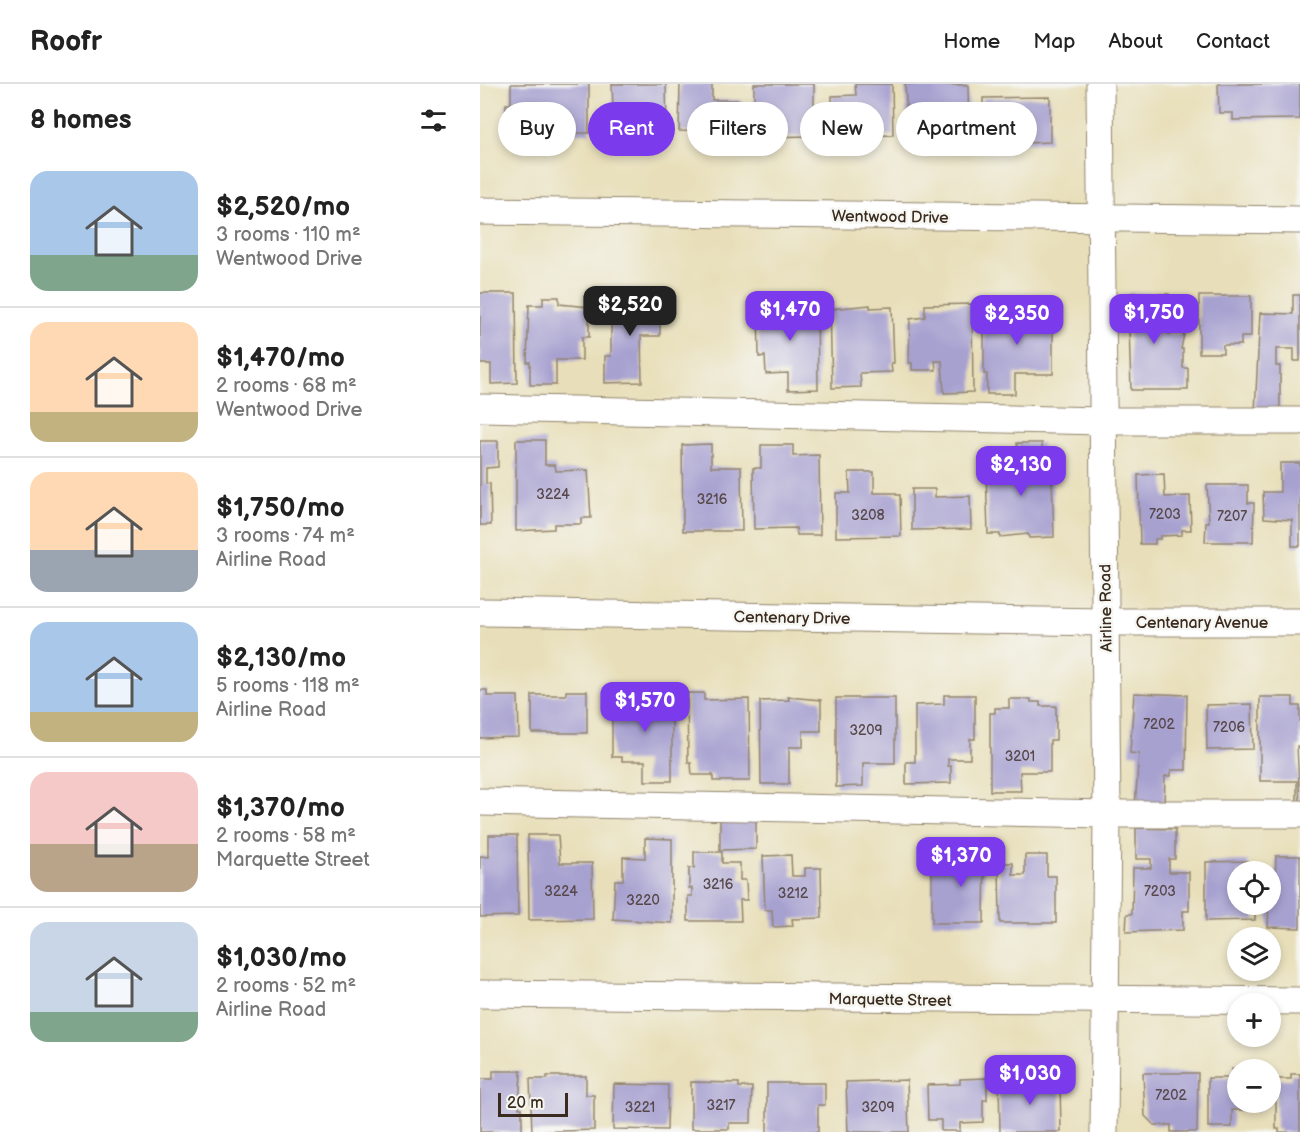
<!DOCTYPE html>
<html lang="en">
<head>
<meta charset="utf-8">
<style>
	:root { --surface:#fff; --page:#f6f6f6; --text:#222; --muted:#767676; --line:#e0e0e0; --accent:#7c3aed }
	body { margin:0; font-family:"Balsamiq Sans",sans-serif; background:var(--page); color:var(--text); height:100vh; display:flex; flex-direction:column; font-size:22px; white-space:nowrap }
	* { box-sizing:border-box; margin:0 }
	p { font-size:20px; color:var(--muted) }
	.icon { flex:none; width:33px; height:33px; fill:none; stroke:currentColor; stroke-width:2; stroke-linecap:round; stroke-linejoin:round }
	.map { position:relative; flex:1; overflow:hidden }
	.details { display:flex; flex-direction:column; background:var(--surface); width:480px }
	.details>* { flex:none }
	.hud { position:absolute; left:18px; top:18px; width:570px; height:54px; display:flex; gap:12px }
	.buttons { position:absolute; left:747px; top:777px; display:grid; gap:12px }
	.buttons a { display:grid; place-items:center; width:54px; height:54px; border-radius:50%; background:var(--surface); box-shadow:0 3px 9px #0003; font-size:30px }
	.scale { position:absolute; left:18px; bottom:15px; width:70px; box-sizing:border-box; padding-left:6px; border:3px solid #3b2a1e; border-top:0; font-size:16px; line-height:21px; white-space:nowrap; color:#3b2a1e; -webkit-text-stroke:4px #f6f6f2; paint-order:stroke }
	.price { position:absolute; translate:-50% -51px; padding:0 14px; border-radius:12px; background:var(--accent); color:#fff; font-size:20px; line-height:39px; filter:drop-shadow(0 2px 3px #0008) }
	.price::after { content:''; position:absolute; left:50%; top:36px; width:18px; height:14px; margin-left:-9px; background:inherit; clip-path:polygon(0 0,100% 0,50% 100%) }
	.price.current { background:#222; color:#fff }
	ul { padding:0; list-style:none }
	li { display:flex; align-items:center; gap:18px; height:150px; padding:0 30px }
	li+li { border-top:2px solid var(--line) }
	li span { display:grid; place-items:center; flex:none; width:168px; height:120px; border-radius:18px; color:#555 }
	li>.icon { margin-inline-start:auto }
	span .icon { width:72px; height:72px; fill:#fffc; stroke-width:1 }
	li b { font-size:26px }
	h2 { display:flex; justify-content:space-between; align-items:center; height:72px; padding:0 30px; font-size:26px }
	.tag { padding:0 21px; border-radius:27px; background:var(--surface); box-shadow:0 3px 9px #0003; font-size:21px; line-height:54px }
	.tag.current { background:var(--accent); color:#fff }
	header { display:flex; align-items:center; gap:36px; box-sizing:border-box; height:84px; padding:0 30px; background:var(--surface); border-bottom:2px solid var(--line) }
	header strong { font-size:28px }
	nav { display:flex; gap:33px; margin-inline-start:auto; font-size:21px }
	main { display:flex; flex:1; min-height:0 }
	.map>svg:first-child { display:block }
	.building { fill:#a7a1d0 }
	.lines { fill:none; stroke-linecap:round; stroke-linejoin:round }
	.minor-casing { stroke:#92846c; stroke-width:29 }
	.minor { stroke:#fff; stroke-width:27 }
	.labels { text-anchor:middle; stroke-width:5; stroke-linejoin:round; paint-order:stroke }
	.number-label { font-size:14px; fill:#56484a }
	.street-label { font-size:16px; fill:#3b2a1e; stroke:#f6f6f2 }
</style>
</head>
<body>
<header>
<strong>Roofr</strong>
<nav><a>Home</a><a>Map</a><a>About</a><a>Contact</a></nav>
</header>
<main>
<section class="details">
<h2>8 homes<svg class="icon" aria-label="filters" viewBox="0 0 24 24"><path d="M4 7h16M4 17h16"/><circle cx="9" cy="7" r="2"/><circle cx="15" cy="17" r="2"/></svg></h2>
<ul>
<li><span style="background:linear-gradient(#a9c7e8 70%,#7fa58c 0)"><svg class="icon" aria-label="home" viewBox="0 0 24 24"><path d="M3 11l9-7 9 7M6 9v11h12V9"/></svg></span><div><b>$2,520/mo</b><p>3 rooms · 110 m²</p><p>Wentwood Drive</p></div></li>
<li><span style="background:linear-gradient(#ffd9b3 75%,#c2b280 0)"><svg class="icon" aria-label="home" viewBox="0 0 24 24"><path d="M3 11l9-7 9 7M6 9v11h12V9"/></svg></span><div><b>$1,470/mo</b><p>2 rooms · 68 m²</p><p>Wentwood Drive</p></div></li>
<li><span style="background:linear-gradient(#ffd9b3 65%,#9aa5b1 0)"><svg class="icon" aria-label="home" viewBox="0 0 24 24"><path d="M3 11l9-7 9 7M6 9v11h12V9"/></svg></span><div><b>$1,750/mo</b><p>3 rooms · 74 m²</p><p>Airline Road</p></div></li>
<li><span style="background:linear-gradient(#a9c7e8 75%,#c2b280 0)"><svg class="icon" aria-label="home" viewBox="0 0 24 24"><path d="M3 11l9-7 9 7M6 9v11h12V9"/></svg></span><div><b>$2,130/mo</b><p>5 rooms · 118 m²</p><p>Airline Road</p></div></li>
<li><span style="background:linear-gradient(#f6c9c9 60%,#b9a48a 0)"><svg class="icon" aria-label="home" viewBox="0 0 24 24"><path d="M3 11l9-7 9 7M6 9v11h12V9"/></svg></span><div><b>$1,370/mo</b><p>2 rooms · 58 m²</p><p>Marquette Street</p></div></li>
<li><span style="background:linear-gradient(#c9d6e8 75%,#7fa58c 0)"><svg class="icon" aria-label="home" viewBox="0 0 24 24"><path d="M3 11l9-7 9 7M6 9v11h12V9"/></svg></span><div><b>$1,030/mo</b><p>2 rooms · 52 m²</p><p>Airline Road</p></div></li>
</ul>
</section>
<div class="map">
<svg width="820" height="1048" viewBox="0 0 820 1048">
	<rect width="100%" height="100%" fill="#f6f6f2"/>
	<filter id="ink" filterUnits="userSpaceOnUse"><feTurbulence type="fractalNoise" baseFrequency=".0167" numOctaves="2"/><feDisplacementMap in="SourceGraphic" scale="12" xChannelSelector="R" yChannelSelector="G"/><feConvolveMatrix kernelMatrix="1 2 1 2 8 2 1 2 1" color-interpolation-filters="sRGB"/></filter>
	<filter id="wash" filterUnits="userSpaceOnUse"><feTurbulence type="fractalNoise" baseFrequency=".008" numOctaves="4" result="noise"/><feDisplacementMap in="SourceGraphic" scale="24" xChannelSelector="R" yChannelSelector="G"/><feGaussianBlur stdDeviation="1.35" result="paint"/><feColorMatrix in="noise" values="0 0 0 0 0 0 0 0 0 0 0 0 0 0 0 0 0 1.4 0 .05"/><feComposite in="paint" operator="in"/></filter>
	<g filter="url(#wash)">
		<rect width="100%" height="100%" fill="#e8dfba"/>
		<g id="blocks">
			<g class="building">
				<polygon points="31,0 109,0 109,49 88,49 88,46 32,46 32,36 26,36 26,20 31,20"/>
				<polygon points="132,0 186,0 187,49 171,49 171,51 129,50 128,24 133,24"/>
				<polygon points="200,0 232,0 232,16 261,16 260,48 199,47"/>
				<polygon points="274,0 334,0 334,52 279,53 279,20 274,20"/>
				<polygon points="375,0 412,0 413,51 355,53 355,49 352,49 352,12 376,11"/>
				<polygon points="425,0 488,1 489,57 428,58"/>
				<polygon points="738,0 820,0 820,35 753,36 753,29 739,29"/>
				<polygon points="570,13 570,58 503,61 503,14"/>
				<polygon points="0,209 36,209 37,299 11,300 11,280 0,280"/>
				<polygon points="649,209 689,210 689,250 704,250 701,265 703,265 703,284 708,284 708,306 651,306 649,243 643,243 643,230 649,230"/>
				<polygon points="813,211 820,211 820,277 814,277 814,265 796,265 796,282 800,282 800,328 775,328 780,229 813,230"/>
				<polygon points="719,212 771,212 771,253 761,253 761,261 743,261 743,269 719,269"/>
				<polygon points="63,213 79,213 79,220 109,223 109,253 102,253 102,276 76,276 76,301 50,301 50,278 47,278 49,221 63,221"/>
				<polygon points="160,213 160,216 180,215 180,252 161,252 162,298 125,299 125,272 131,272 131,215"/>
				<polygon points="337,219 338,305 308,306 308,289 286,290 285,272 279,273 278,220"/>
				<polygon points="492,220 493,308 464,309 462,277 455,277 456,286 432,286 432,279 429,279 430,235 445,233 445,221"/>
				<polygon points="390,221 390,224 412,223 414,279 411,279 412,288 380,289 381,303 352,304 350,225"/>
				<polygon points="504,224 573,224 573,290 535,290 535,310 507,310 507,290 504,290"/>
				<polygon points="36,356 65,356 65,381 75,381 76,387 108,386 111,434 101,434 101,440 74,440 74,445 36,447"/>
				<polygon points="0,357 18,357 18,383 6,384 6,400 10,399 11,441 0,441"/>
				<polygon points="537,359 562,359 563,393 572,393 574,453 549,454 548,450 520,453 520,450 508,450 506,386 538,388"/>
				<polygon points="231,360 231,383 261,383 262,447 203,447 202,361"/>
				<polygon points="281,361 313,361 313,372 339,371 340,451 317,451 316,444 274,445 273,384 281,384"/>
				<polygon points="800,379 820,379 820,462 812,462 812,436 784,434 783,408 800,408"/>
				<polygon points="369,388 394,388 394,409 416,409 416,411 420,411 421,452 356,453 356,409 370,409"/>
				<polygon points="684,390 685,413 710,412 711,446 702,446 702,451 680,452 680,455 675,455 675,460 660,460 658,391"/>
				<polygon points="727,401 768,401 768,419 774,419 773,458 725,458 726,438 729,438"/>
				<polygon points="432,405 455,405 455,413 490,412 491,445 432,446"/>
				<polygon points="0,606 7,606 7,612 38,612 39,653 0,654"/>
				<polygon points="86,607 107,607 107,649 52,649 52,611 86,611"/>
				<polygon points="207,609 224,609 224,616 269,615 270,697 233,697 233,691 212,691 211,679 208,679"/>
				<polygon points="654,609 707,611 706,686 691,686 691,692 685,692 684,723 655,722 659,670 650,669"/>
				<polygon points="192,610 192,697 165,697 165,677 142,677 142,673 132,673 132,615 148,615 148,611"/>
				<polygon points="464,611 495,611 495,655 490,655 490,675 468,675 468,682 471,682 471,699 426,700 426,678 435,678 435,621 464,620"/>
				<polygon points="308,613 341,616 341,647 323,647 323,663 309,663 309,700 281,700 280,617 309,616"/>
				<polygon points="780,613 813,613 813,622 820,622 820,662 817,662 820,720 817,720 817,697 780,697"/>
				<polygon points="356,614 415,614 415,679 383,679 383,702 356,703"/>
				<polygon points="529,615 551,615 551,618 560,618 560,622 576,622 576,656 570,656 570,688 540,688 541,707 510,707 510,629 515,629 515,624 529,624"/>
				<polygon points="772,620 773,665 727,666 726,621"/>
				<polygon points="240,736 276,736 276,765 240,766"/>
				<polygon points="656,744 695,745 695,775 689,775 689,788 709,788 709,827 703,827 703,846 646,848 647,830 652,830 653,784 671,784 671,775 656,775"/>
				<polygon points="9,751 37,751 38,832 0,833 0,772 9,773"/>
				<polygon points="48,751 78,751 80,779 112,779 113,835 49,836"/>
				<polygon points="165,754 192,755 192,839 133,835 135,796 143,796 143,773 165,774"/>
				<polygon points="477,759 505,759 504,839 452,839 452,783 477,783"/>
				<polygon points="214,768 242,768 242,779 260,779 260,796 266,796 267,816 260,816 261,837 208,837 208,812 212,812 212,804 209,804 209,784 214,784"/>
				<polygon points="311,771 312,792 325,792 325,784 341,784 342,834 312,835 313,842 293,843 292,826 285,826 283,772"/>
				<polygon points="545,771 567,771 567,792 576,792 576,839 520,839 519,779 533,779 533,791 545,791"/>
				<polygon points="796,772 820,772 820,844 788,843 790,797 795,797"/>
				<polygon points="768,777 768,788 758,788 758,820 775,820 775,836 726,837 726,778"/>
				<polygon points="752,985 758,985 758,1018 780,1018 780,1026 752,1026 752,1043 728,1043 728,994 752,994"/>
				<polygon points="13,987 41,987 39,1024 42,1024 42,1048 0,1048 0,995 13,995"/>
				<polygon points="663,989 718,989 717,1048 691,1048 691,1041 674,1041 665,1032"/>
				<polygon points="811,990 820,990 820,1048 799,1048 799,1045 796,1045 796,995 811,995"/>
				<polygon points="67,992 106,992 106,1011 114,1011 114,1046 52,1048 50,995 67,995"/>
				<polygon points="507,994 507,1016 503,1016 503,1038 480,1039 480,1047 461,1047 461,1036 448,1036 447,1001 480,1000 480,995"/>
				<polygon points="427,996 429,1048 368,1048 366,998"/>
				<polygon points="556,996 580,997 581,1048 520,1048 519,998"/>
				<polygon points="211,998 259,999 259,1003 272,1003 271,1039 249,1039 249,1045 211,1045"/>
				<polygon points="287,999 345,999 345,1021 338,1021 338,1048 287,1048"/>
				<polygon points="134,1000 188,1001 187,1046 133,1045"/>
			</g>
		</g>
	</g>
	<g filter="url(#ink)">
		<use href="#blocks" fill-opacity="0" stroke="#92846c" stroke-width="1.5"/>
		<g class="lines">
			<defs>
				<g id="minor">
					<polyline points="620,0 627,730 624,1048"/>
					<polyline points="0,127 820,136"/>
					<polyline points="0,324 623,337 820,337"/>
					<polyline points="0,528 625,538 820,538"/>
					<polyline points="0,718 627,730 820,730"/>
					<polyline points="0,910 820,917"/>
				</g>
			</defs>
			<use href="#minor" class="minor-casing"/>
			<use href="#minor" class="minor"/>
		</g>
	</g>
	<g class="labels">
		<g class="number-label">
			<text x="73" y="415">3224</text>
			<text x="232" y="420">3216</text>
			<text x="685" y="435">7203</text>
			<text x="388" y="436">3208</text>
			<text x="752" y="437">7207</text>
			<text x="679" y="645">7202</text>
			<text x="749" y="648">7206</text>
			<text x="386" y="651">3209</text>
			<text x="540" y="677">3201</text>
			<text x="238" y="805">3216</text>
			<text x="81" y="812">3224</text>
			<text x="680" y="812">7203</text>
			<text x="313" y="814">3212</text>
			<text x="163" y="821">3220</text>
			<text x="691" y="1016">7202</text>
			<text x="241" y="1026">3217</text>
			<text x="160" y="1028">3221</text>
			<text x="398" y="1028">3209</text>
		</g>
		<g class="street-label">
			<text transform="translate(410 132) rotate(1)" y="6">Wentwood Drive</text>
			<text transform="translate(625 524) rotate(-91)" y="6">Airline Road</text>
			<text transform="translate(312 533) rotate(1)" y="6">Centenary Drive</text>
			<text x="722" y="544">Centenary Avenue</text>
			<text transform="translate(410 915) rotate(1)" y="6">Marquette Street</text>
		</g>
	</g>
</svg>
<div class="buttons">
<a><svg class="icon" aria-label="locate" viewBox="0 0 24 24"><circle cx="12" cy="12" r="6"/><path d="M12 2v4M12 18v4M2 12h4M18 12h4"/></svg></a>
<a><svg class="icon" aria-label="layers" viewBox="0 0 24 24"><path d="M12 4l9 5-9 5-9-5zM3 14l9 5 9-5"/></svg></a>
<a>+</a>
<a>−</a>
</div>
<div class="scale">20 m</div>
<b class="price current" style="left:150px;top:253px">$2,520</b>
<b class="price" style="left:310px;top:258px">$1,470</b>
<b class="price" style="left:674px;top:261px">$1,750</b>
<b class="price" style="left:537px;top:262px">$2,350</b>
<b class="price" style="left:541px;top:413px">$2,130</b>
<b class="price" style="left:165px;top:649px">$1,570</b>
<b class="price" style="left:481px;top:804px">$1,370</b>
<b class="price" style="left:550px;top:1022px">$1,030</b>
<div class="hud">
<a class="tag">Buy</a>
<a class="tag current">Rent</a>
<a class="tag">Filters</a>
<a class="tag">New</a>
<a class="tag">Apartment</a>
</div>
</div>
</main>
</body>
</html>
